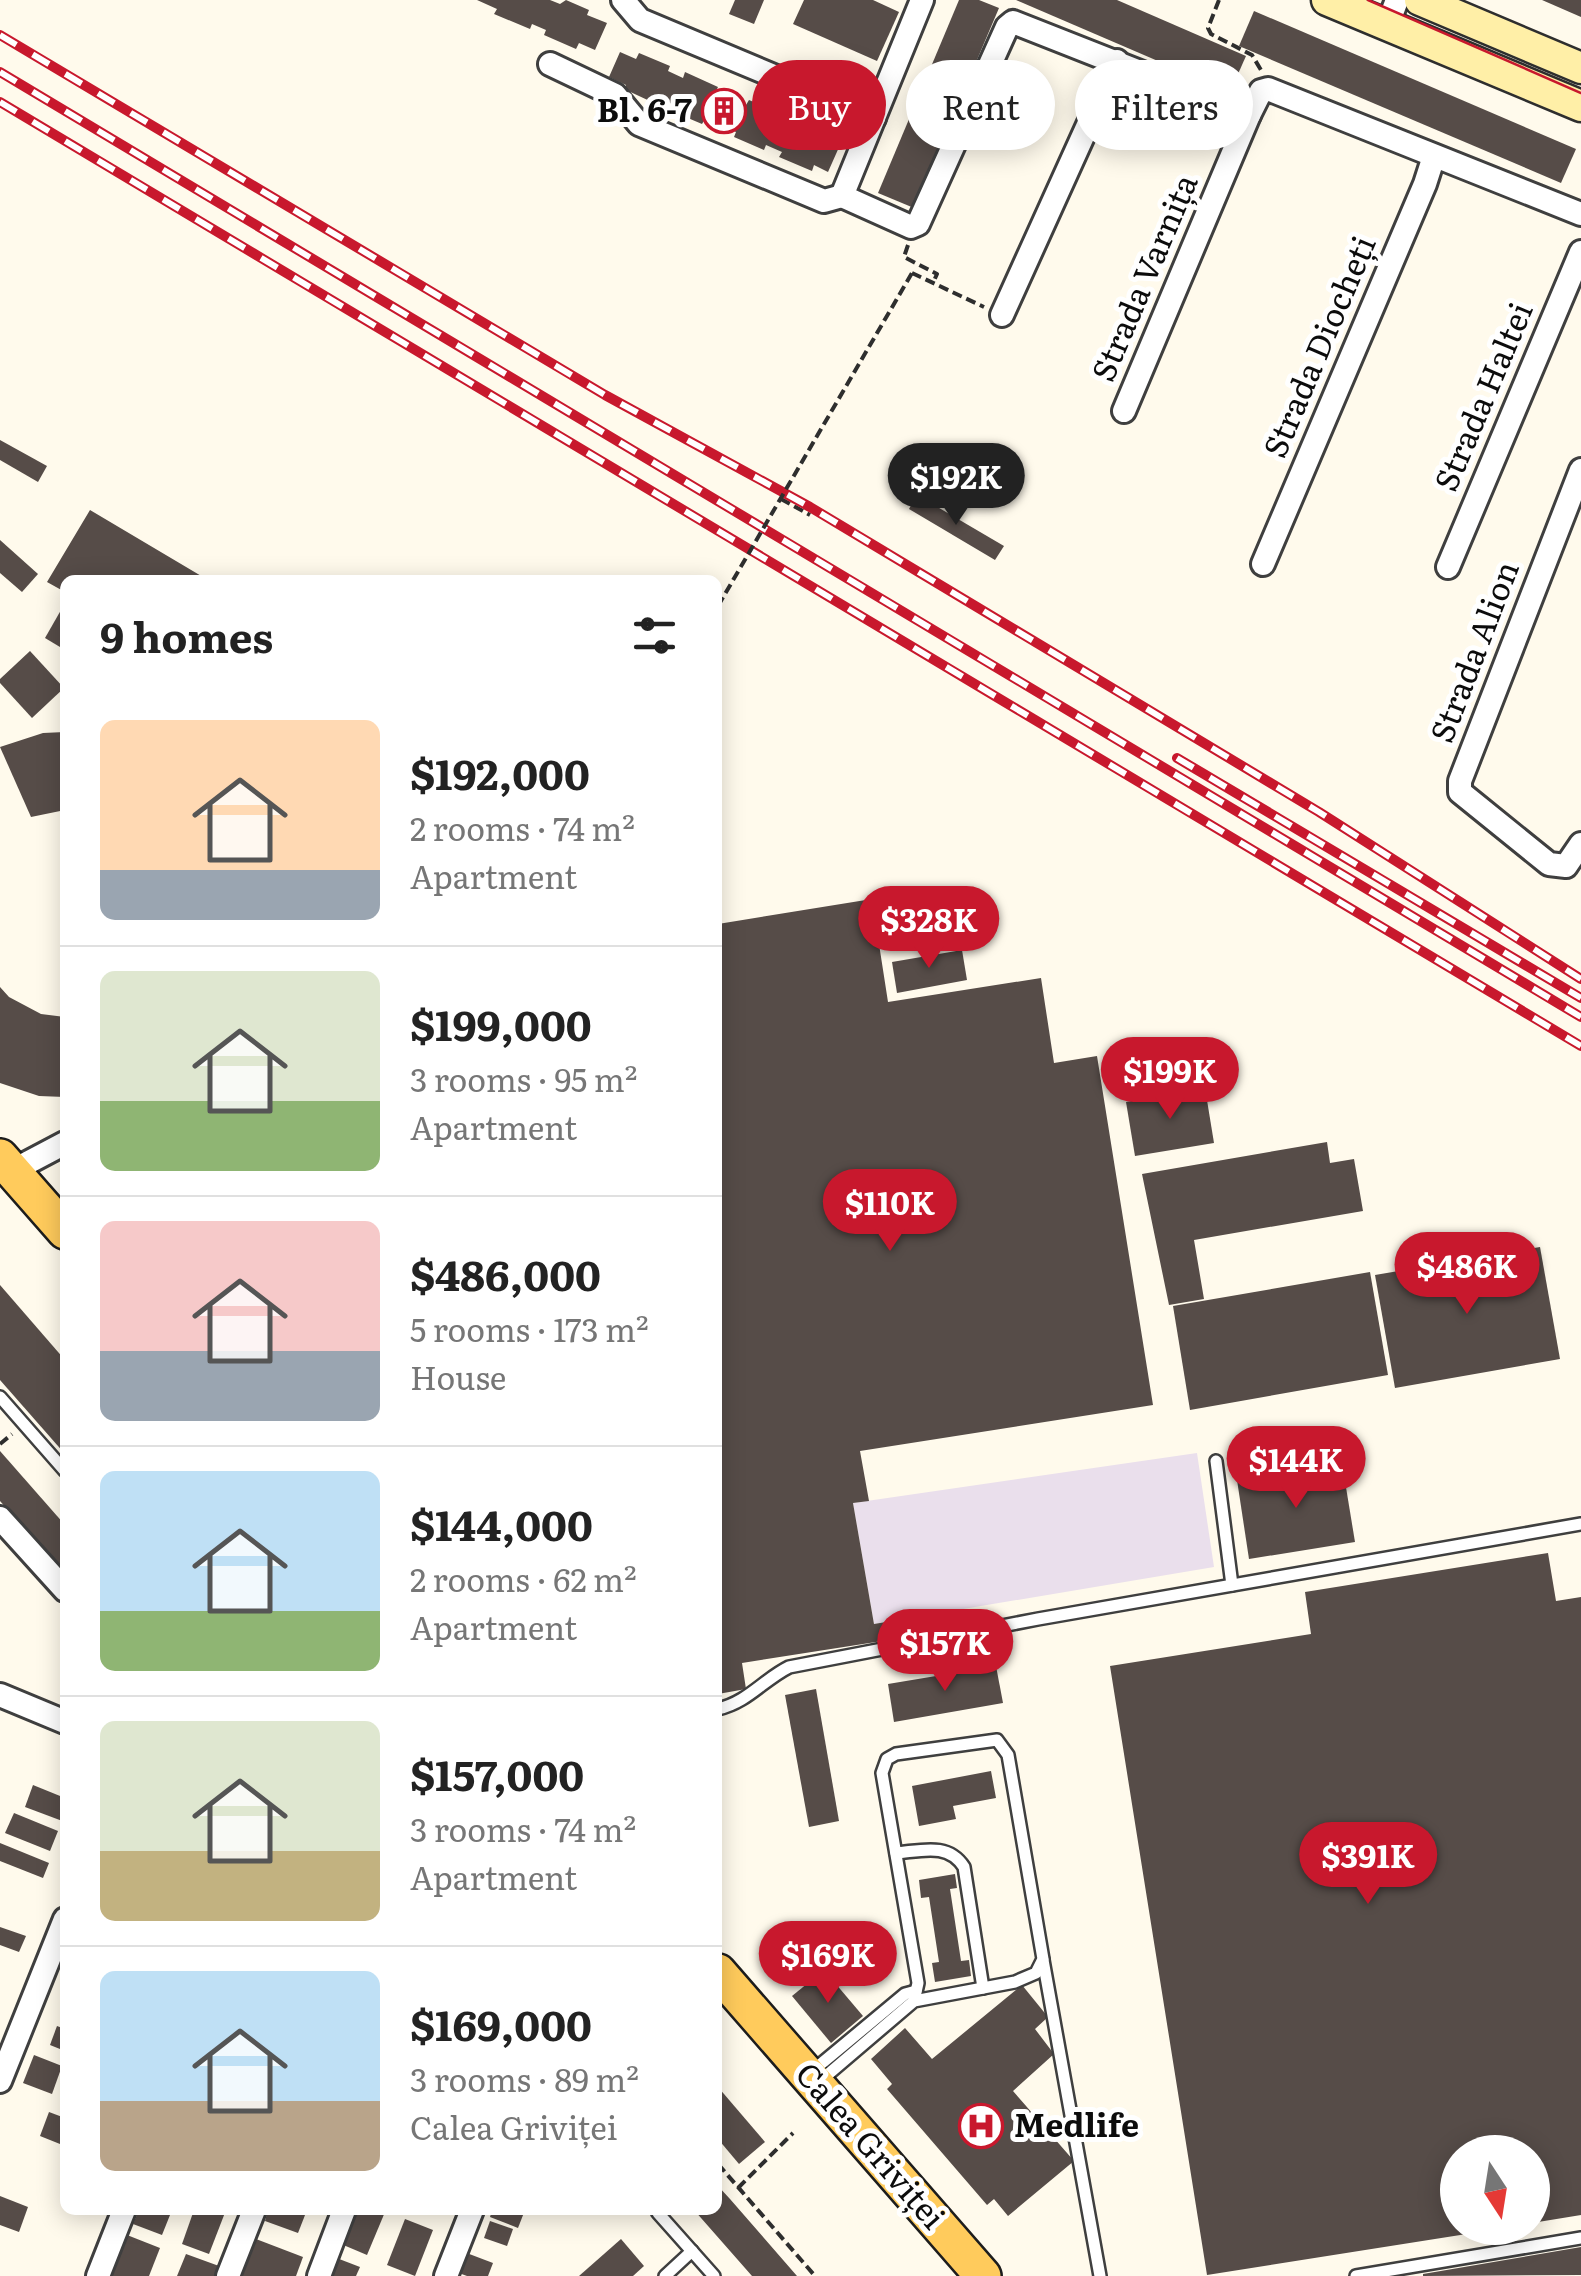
<!DOCTYPE html>
<html lang="en">
<head>
<meta charset="utf-8">
<style>
	:root { --surface:#fff; --page:#f6f6f6; --text:#222; --muted:#767676; --line:#e0e0e0; --accent:#c8182d }
	body { margin:0; font-family:Literata,serif; background:var(--page); color:var(--text); height:100vh; display:flex; flex-direction:column; font-size:38px; white-space:nowrap }
	* { box-sizing:border-box; margin:0 }
	p { font-size:32px; color:var(--muted) }
	.icon { flex:none; width:55px; height:55px; fill:none; stroke:currentColor; stroke-width:2; stroke-linecap:round; stroke-linejoin:round }
	.map { position:relative; flex:1; overflow:hidden }
	.drawer { position:absolute; left:60px; top:575px; width:662px; height:1640px; display:flex; flex-direction:column; background:var(--surface); border-radius:15px; box-shadow:0 5px 25px #0003 }
	.drawer>* { flex:none }
	.top-card { position:absolute; left:752px; top:60px; width:678px; height:90px; display:flex; gap:20px }
	.needle { width:65px; rotate:168deg }
	.controls { position:absolute; left:1440px; top:2135px; display:grid; gap:20px }
	.controls a { display:grid; place-items:center; width:110px; height:110px; border-radius:50%; background:var(--surface); box-shadow:0 5px 25px #0003; font-size:50px }
	.price { position:absolute; translate:-50% -85px; padding:0 22px; border-radius:35px; background:var(--accent); color:#fff; font-size:32px; line-height:65px; filter:drop-shadow(0 2px 5px #0008) }
	.price::after { content:''; position:absolute; left:50%; top:60px; width:30px; height:22px; margin-left:-15px; background:inherit; clip-path:polygon(0 0,100% 0,50% 100%) }
	.price.selected { background:#222; color:#fff }
	ul { padding:0; list-style:none }
	li { display:flex; align-items:center; gap:30px; height:250px; padding:0 40px }
	li+li { border-top:2px solid var(--line) }
	li span { display:grid; place-items:center; flex:none; width:280px; height:200px; border-radius:15px; color:#555 }
	li>.icon { margin-inline-start:auto }
	span .icon { width:120px; height:120px; fill:#fffc; stroke-width:1 }
	li b { font-size:42px }
	h2 { display:flex; justify-content:space-between; align-items:center; height:120px; padding:0 40px; font-size:42px }
	.tag { padding:0 35px; border-radius:45px; background:var(--surface); box-shadow:0 5px 25px #0003; font-size:35px; line-height:90px }
	.tag.selected { background:var(--accent); color:#fff }
	.map>svg:first-child { display:block }
	.industrial { fill:#eadfec }
	.building { fill:#564c48 }
	.lines { fill:none; stroke-linecap:round; stroke-linejoin:round }
	.service-casing { stroke:#3f3f3f; stroke-width:16 }
	.minor-casing { stroke:#3f3f3f; stroke-width:28 }
	.secondary-casing { stroke:#2e2e2e; stroke-width:35 }
	.primary-casing { stroke:#1d1d1d; stroke-width:40 }
	.path { stroke:#2e2e2e; stroke-width:4; stroke-dasharray:10 5; stroke-linecap:butt }
	.service { stroke:#fff; stroke-width:11 }
	.minor { stroke:#fff; stroke-width:22 }
	.secondary { stroke:#ffefa7; stroke-width:30 }
	.primary { stroke:#ffcb5c; stroke-width:35 }
	.tram { stroke:#c8182d; stroke-width:2.5 }
	.rail-casing { stroke:#c8182d; stroke-width:10 }
	.rail { stroke:#fff; stroke-width:6; stroke-dasharray:19; stroke-linecap:butt }
	.path-bridge { stroke:#2e2e2e; stroke-width:4; stroke-dasharray:10 5; stroke-linecap:butt }
	.labels { text-anchor:middle; stroke-width:10; stroke-linejoin:round; paint-order:stroke }
	.poi-label { font-size:32px; font-weight:bold; fill:#0c0c0c; stroke:#fff; text-anchor:end }
	.street-label { font-size:32px; fill:#0c0c0c; stroke:#fff }
</style>
</head>
<body>
<div class="map">
<svg width="1581" height="2276" viewBox="0 0 1581 2276">
	<rect width="100%" height="100%" fill="#fffaec"/>
	<polygon class="industrial" points="1197,1453 1214,1567 874,1624 853,1503"/>
	<g class="building">
		<polygon points="477,0 550,0 560,4 566,0 589,10 587,15 607,23 595,50 579,43 576,49 544,35 546,30 532,24 530,29 494,14 497,9"/>
		<polygon points="735,0 764,0 754,24 729,14"/>
		<polygon points="804,0 873,0 899,12 877,61 793,24"/>
		<polygon points="959,0 979,0 999,8 914,208 878,193"/>
		<polygon points="1016,0 1117,0 1246,56 1230,92"/>
		<polygon points="1542,0 1581,0 1581,17"/>
		<polygon points="1254,11 1576,149 1561,183 1239,46"/>
		<polygon points="620,52 636,59 639,53 670,66 668,71 683,78 685,72 718,87 716,91 746,105 749,100 779,113 776,119 793,126 795,120 827,134 825,138 840,145 828,172 814,165 812,171 779,157 782,152 766,145 764,150 734,137 736,132 705,119 702,124 669,110 672,104 657,97 654,103 624,89 626,85 609,77"/>
		<polygon points="0,440 47,466 38,482 0,460"/>
		<polygon points="917,495 1004,546 995,560 909,509"/>
		<polygon points="90,510 208,580 65,580 65,592 47,582"/>
		<polygon points="0,540 38,574 22,592 0,573"/>
		<polygon points="65,603 65,650 45,638"/>
		<polygon points="30,651 64,688 32,718 0,683 0,679"/>
		<polygon points="65,732 65,810 31,817 0,747 43,733"/>
		<polygon points="872,899 888,1002 1041,978 1054,1063 1097,1056 1153,1405 860,1451 869,1501 853,1503 874,1624 892,1621 895,1639 742,1663 746,1689 718,1694 718,924"/>
		<polygon points="962,950 967,980 897,993 892,962"/>
		<polygon points="0,987 9,997 41,1014 65,1017 65,1097 39,1096 0,1083"/>
		<polygon points="1205,1088 1214,1143 1135,1156 1126,1102"/>
		<polygon points="1327,1142 1330,1163 1354,1159 1363,1211 1194,1240 1204,1299 1169,1305 1142,1174"/>
		<polygon points="1540,1247 1560,1359 1395,1388 1375,1275"/>
		<polygon points="1370,1272 1388,1375 1190,1410 1173,1306"/>
		<polygon points="0,1285 65,1360 65,1454 0,1380"/>
		<polygon points="0,1451 65,1525 65,1576 0,1501"/>
		<polygon points="1342,1463 1355,1542 1249,1559 1237,1480"/>
		<polygon points="1548,1553 1556,1601 1581,1597 1581,2215 1532,2223 1532,2152 1458,2152 1458,2228 1492,2230 1207,2275 1110,1666 1311,1634 1305,1592"/>
		<polygon points="996,1666 1003,1703 894,1722 888,1684"/>
		<polygon points="816,1689 839,1821 809,1827 785,1695"/>
		<polygon points="991,1771 996,1798 953,1806 956,1819 919,1826 912,1786"/>
		<polygon points="33,1785 65,1798 65,1822 25,1807"/>
		<polygon points="14,1813 58,1831 50,1851 5,1833"/>
		<polygon points="0,1843 49,1863 43,1878 0,1861"/>
		<polygon points="955,1874 957,1888 950,1889 961,1961 969,1960 971,1976 935,1982 932,1963 939,1962 929,1897 921,1898 919,1880"/>
		<polygon points="0,1927 26,1936 19,1952 0,1945"/>
		<polygon points="824,1970 863,2016 831,2043 792,1996"/>
		<polygon points="1022,1985 1048,2017 1035,2029 1054,2054 1013,2091 1074,2161 1008,2216 994,2199 987,2205 887,2089 892,2084 871,2059 905,2028 932,2059"/>
		<polygon points="57,2026 65,2029 65,2051 50,2045"/>
		<polygon points="34,2055 62,2066 52,2094 23,2083"/>
		<polygon points="718,2087 765,2142 739,2164 718,2139"/>
		<polygon points="49,2112 65,2118 65,2146 40,2136"/>
		<polygon points="718,2186 730,2199 797,2276 752,2276 694,2210 718,2210"/>
		<polygon points="0,2196 28,2207 19,2232 0,2225"/>
		<polygon points="139,2210 172,2210 162,2235 133,2224"/>
		<polygon points="194,2210 226,2210 209,2254 182,2244"/>
		<polygon points="268,2210 307,2210 298,2233 265,2221"/>
		<polygon points="355,2210 385,2212 367,2255 341,2244"/>
		<polygon points="492,2210 525,2210 518,2228 490,2217"/>
		<polygon points="405,2219 433,2230 415,2276 387,2265"/>
		<polygon points="490,2221 513,2229 507,2246 484,2238"/>
		<polygon points="127,2235 160,2248 149,2276 110,2276"/>
		<polygon points="248,2236 303,2257 296,2276 233,2276"/>
		<polygon points="621,2239 644,2266 633,2276 579,2276"/>
		<polygon points="1581,2247 1581,2275 1423,2276 1423,2274"/>
		<polygon points="464,2252 493,2263 488,2276 467,2276 456,2272"/>
		<polygon points="186,2254 219,2266 215,2276 177,2276"/>
		<polygon points="334,2257 360,2267 356,2276 327,2276"/>
	</g>
	<g class="lines">
		<defs>
			<g id="service">
				<polyline points="0,1397 65,1471"/>
				<polyline points="1216,1461 1232,1585"/>
				<path d="M718,1709C748,1702 763,1680 789,1667L1038,1619L1581,1524"/>
				<path d="M896,1853C921,1851 948,1842 964,1867L983,1988"/>
				<polyline points="1043,1960 1100,2276"/>
				<polyline points="810,2073 905,1994 916,1991"/>
				<polyline points="819,2082 914,2001 918,1983 882,1773 887,1759 896,1754 997,1740 1008,1755 1043,1959 1036,1973 1015,1982 914,2001"/>
				<polyline points="660,2210 658,2213 714,2276"/>
				<polyline points="665,2276 692,2251"/>
				<polyline points="1356,2276 1581,2238"/>
			</g>
			<g id="minor">
				<polyline points="623,0 640,20 874,118"/>
				<polyline points="1387,26 1397,0"/>
				<polyline points="550,64 615,95 639,124 824,201 842,196"/>
				<polyline points="842,196 911,227 918,224 1007,27 1013,22 1249,115 1261,91 1268,89 1581,214"/>
				<polyline points="842,196 922,0"/>
				<polyline points="1002,315 1117,61"/>
				<polyline points="1124,411 1249,115"/>
				<polyline points="1581,470 1460,781 1460,792 1549,864 1566,866 1581,844"/>
				<polyline points="1263,564 1425,184 1434,156"/>
				<polyline points="1448,567 1581,252"/>
				<polyline points="12,1171 65,1143"/>
				<polyline points="0,1518 65,1590"/>
				<polyline points="0,1695 65,1722"/>
				<polyline points="0,2081 65,1919"/>
				<polyline points="98,2276 124,2210"/>
				<polyline points="228,2276 254,2210"/>
				<polyline points="319,2276 344,2210"/>
				<polyline points="446,2276 472,2210"/>
			</g>
			<g id="secondary">
				<polyline points="1327,0 1581,106"/>
				<polyline points="1420,0 1581,68"/>
			</g>
			<g id="primary">
				<polyline points="0,1157 65,1231"/>
				<polyline points="718,1972 983,2276"/>
			</g>
		</defs>
		<use href="#service" class="service-casing"/>
		<use href="#minor" class="minor-casing"/>
		<use href="#secondary" class="secondary-casing"/>
		<use href="#primary" class="primary-casing"/>
		<g class="path">
			<polyline points="1219,0 1208,28 1211,34 1252,55 1261,70"/>
			<polyline points="908,245 904,257 937,274 933,283"/>
			<polyline points="912,273 984,307"/>
			<polyline points="781,499 810,515"/>
			<polyline points="0,1444 12,1434"/>
			<polyline points="718,2164 815,2276"/>
			<polyline points="738,2188 793,2133"/>
		</g>
		<use href="#service" class="service"/>
		<use href="#minor" class="minor"/>
		<use href="#secondary" class="secondary"/>
		<use href="#primary" class="primary"/>
		<polyline class="tram" points="1368,0 1581,93"/>
		<defs>
			<g id="rail">
				<polyline points="0,35 605,395 810,507 1319,812 1581,979"/>
				<polyline points="0,72 1581,1017"/>
				<polyline points="0,102 1581,1046"/>
				<polyline points="1177,758 1581,998"/>
			</g>
		</defs>
		<use href="#rail" class="rail-casing"/>
		<use href="#rail" class="rail"/>
		<polyline class="path-bridge" points="718,606 912,273"/>
	</g>
	<defs>
		<symbol id="building-ring" viewBox="-11 -11 22 22"><circle r="9.5" fill="#fff" stroke="#c8182d" stroke-width="1.5"/><path d="M-4-6H4V6H1V3H-1V6H-4ZM-2.5-4.3h1.7v1.8h-1.7ZM.8-4.3h1.7v1.8H.8ZM-2.5-1h1.7V.8h-1.7ZM.8-1h1.7V.8H.8Z" fill="#c8182d"/></symbol>
		<symbol id="hospital-ring" viewBox="-11 -11 22 22"><circle r="9.5" fill="#fff" stroke="#c8182d" stroke-width="1.5"/><path d="M-5-5h3v3.5h4V-5h3V5h-3V1.5h-4V5h-3Z" fill="#c8182d"/></symbol>
	</defs>
	<g fill-rule="evenodd">
		<use href="#building-ring" x="699" y="86" width="50" height="50"/>
		<use href="#hospital-ring" x="956" y="2101" width="50" height="50"/>
	</g>
	<g class="labels">
		<g class="poi-label">
			<text x="692" y="122">Bl. 6-7</text>
			<text x="1014" y="2137" text-anchor="start">Medlife</text>
		</g>
		<g class="street-label">
			<text transform="translate(1145 278) rotate(-67)" y="11">Strada Varnița</text>
			<text transform="translate(1320 347) rotate(-67)" y="11">Strada Diocheți</text>
			<text transform="translate(1484 397) rotate(-67)" y="11">Strada Haltei</text>
			<text transform="translate(1475 652) rotate(-69)" y="11">Strada Alion</text>
			<text transform="translate(870 2146) rotate(49)" y="11">Calea Griviței</text>
		</g>
	</g>
</svg>
<div class="controls">
<a><svg class="needle" viewBox="-14 -14 28 28"><path d="M0-13l5 13h-10z" fill="#e53935"/><path d="M0 13l5-13h-10z" fill="#767676"/></svg></a>
</div>
<b class="price selected" style="left:956px;top:528px">$192K</b>
<b class="price" style="left:929px;top:971px">$328K</b>
<b class="price" style="left:1170px;top:1122px">$199K</b>
<b class="price" style="left:890px;top:1254px">$110K</b>
<b class="price" style="left:1467px;top:1317px">$486K</b>
<b class="price" style="left:1296px;top:1511px">$144K</b>
<b class="price" style="left:945px;top:1694px">$157K</b>
<b class="price" style="left:1368px;top:1907px">$391K</b>
<b class="price" style="left:828px;top:2006px">$169K</b>
<div class="top-card">
<a class="tag selected">Buy</a>
<a class="tag">Rent</a>
<a class="tag">Filters</a>
</div>
<section class="drawer">
<h2>9 homes<svg class="icon" aria-label="filters" viewBox="0 0 24 24"><path d="M4 7h16M4 17h16"/><circle cx="9" cy="7" r="2"/><circle cx="15" cy="17" r="2"/></svg></h2>
<ul>
<li><span style="background:linear-gradient(#ffd9b3 75%,#9aa5b1 0)"><svg class="icon" aria-label="home" viewBox="0 0 24 24"><path d="M3 11l9-7 9 7M6 9v11h12V9"/></svg></span><div><b>$192,000</b><p>2 rooms · 74 m²</p><p>Apartment</p></div></li>
<li><span style="background:linear-gradient(#dfe7d0 65%,#8fb573 0)"><svg class="icon" aria-label="home" viewBox="0 0 24 24"><path d="M3 11l9-7 9 7M6 9v11h12V9"/></svg></span><div><b>$199,000</b><p>3 rooms · 95 m²</p><p>Apartment</p></div></li>
<li><span style="background:linear-gradient(#f6c9c9 65%,#9aa5b1 0)"><svg class="icon" aria-label="home" viewBox="0 0 24 24"><path d="M3 11l9-7 9 7M6 9v11h12V9"/></svg></span><div><b>$486,000</b><p>5 rooms · 173 m²</p><p>House</p></div></li>
<li><span style="background:linear-gradient(#bfe0f5 70%,#8fb573 0)"><svg class="icon" aria-label="home" viewBox="0 0 24 24"><path d="M3 11l9-7 9 7M6 9v11h12V9"/></svg></span><div><b>$144,000</b><p>2 rooms · 62 m²</p><p>Apartment</p></div></li>
<li><span style="background:linear-gradient(#dfe7d0 65%,#c2b280 0)"><svg class="icon" aria-label="home" viewBox="0 0 24 24"><path d="M3 11l9-7 9 7M6 9v11h12V9"/></svg></span><div><b>$157,000</b><p>3 rooms · 74 m²</p><p>Apartment</p></div></li>
<li><span style="background:linear-gradient(#bfe0f5 65%,#b9a48a 0)"><svg class="icon" aria-label="home" viewBox="0 0 24 24"><path d="M3 11l9-7 9 7M6 9v11h12V9"/></svg></span><div><b>$169,000</b><p>3 rooms · 89 m²</p><p>Calea Griviței</p></div></li>
</ul>
</section>
</div>
</body>
</html>
